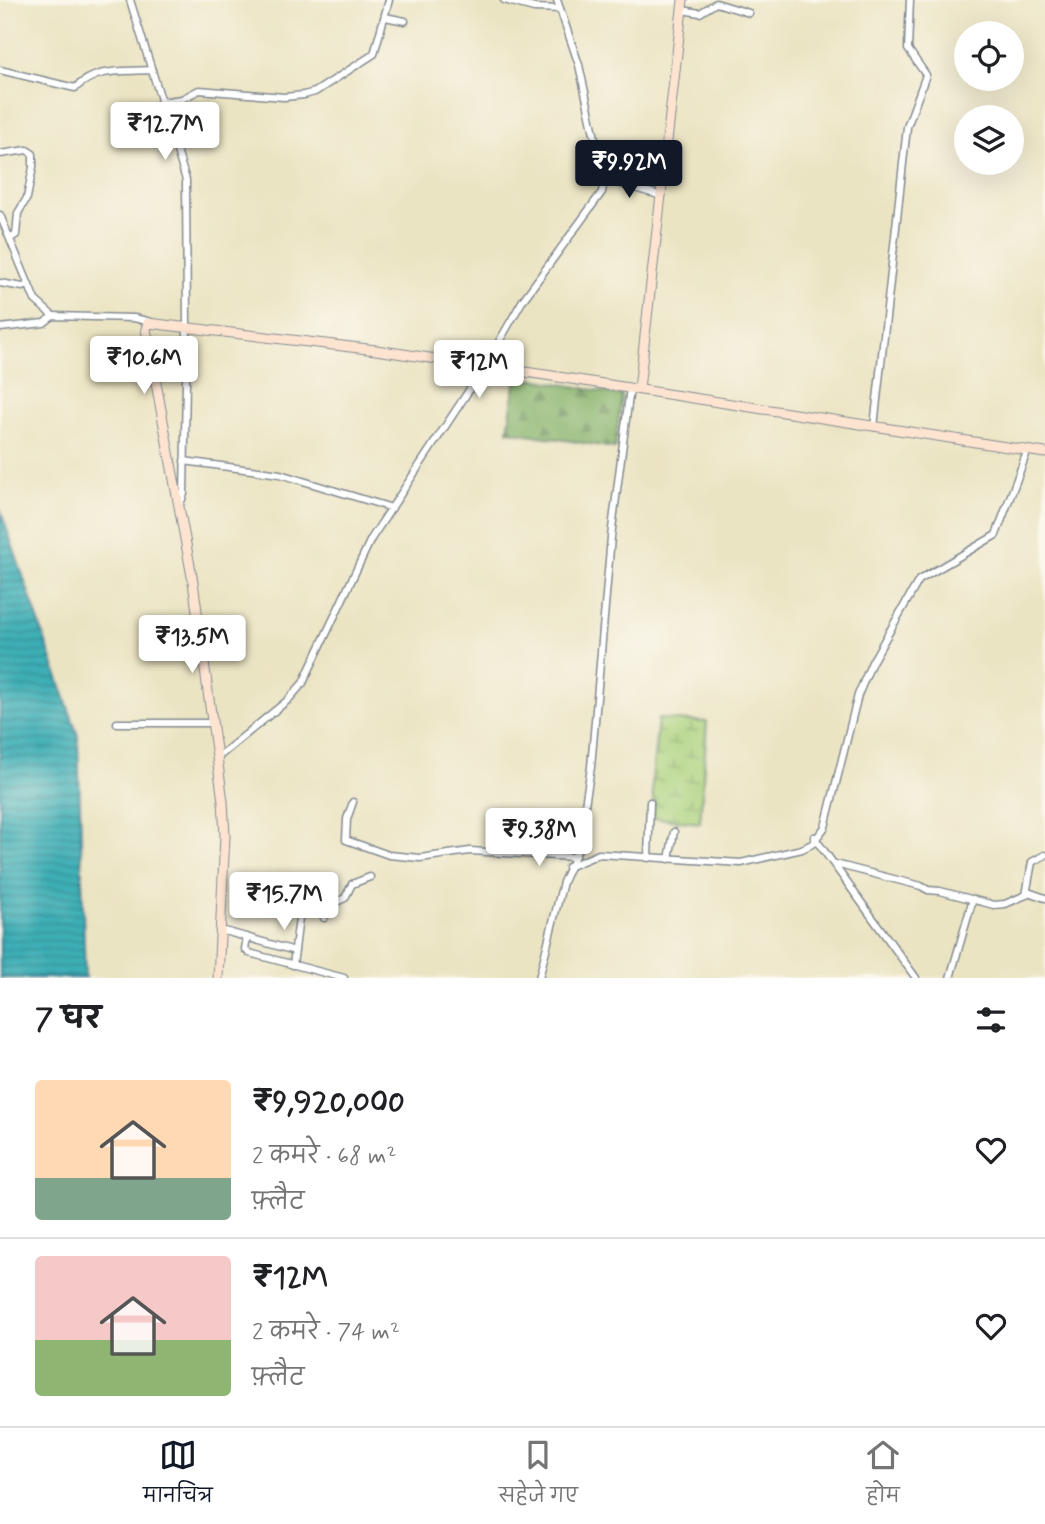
<!DOCTYPE html>
<html lang="hi">
<head>
<meta charset="utf-8">
<style>
	:root { --surface:#fff; --page:#f2f2f2; --text:#202124; --muted:#757577; --line:#e0e0e0; --accent:#111827 }
	body { margin:0; font-family:Mynerve,"Playpen Sans Deva",sans-serif; background:var(--page); color:var(--text); height:100vh; display:flex; flex-direction:column; font-size:26px; white-space:nowrap }
	* { box-sizing:border-box; margin:0 }
	p { font-size:23px; color:var(--muted) }
	.icon { flex:none; width:38px; height:38px; fill:none; stroke:currentColor; stroke-width:2; stroke-linecap:round; stroke-linejoin:round }
	.map { position:relative; height:978px; overflow:hidden }
	.panel { display:flex; flex-direction:column; background:var(--surface); flex:1 }
	.panel>* { flex:none }
	.tools { position:absolute; left:954px; top:21px; display:grid; gap:14px }
	.tools a { display:grid; place-items:center; width:70px; height:70px; border-radius:50%; background:var(--surface); box-shadow:0 7px 28px #0002; font-size:35px }
	.price { position:absolute; translate:-50% -60px; padding:0 16px; border-radius:7px; background:#fff; color:#222; font-size:23px; line-height:46px; filter:drop-shadow(0 2px 4px #0008) }
	.price::after { content:''; position:absolute; left:50%; top:42px; width:21px; height:16px; margin-left:-10px; background:inherit; clip-path:polygon(0 0,100% 0,50% 100%) }
	.price.active { background:var(--accent); color:#fff }
	ul { padding:0; list-style:none }
	li { display:flex; align-items:center; gap:21px; height:175px; padding:0 35px }
	li+li { border-top:2px solid var(--line) }
	li span { display:grid; place-items:center; flex:none; width:196px; height:140px; border-radius:7px; color:#555 }
	li>.icon { margin-inline-start:auto }
	span .icon { width:84px; height:84px; fill:#fffc; stroke-width:1 }
	li b { font-size:30px }
	h2 { display:flex; justify-content:space-between; align-items:center; height:84px; padding:0 35px; font-size:30px }
	.menu { display:flex; justify-content:space-around; align-items:center; height:98px; border-top:2px solid var(--line); background:var(--surface); font-size:19px; color:var(--muted) }
	.menu a { display:grid; justify-items:center; gap:4px }
	.menu .active { color:var(--accent) }
	.map>svg:first-child { display:block }
	.forest { fill:url(#forest-firs); stroke:#527265; stroke-width:2 }
	.wetland { fill:url(#wetland-marsh); stroke:#63806e; stroke-width:2 }
	.water { fill:url(#water-rules); stroke:#2c6f8a; stroke-width:2 }
	.lines { fill:none; stroke-linecap:round; stroke-linejoin:round }
	.street-casing { stroke:#838a90; stroke-width:9 }
	.secondary-casing { stroke:#838a90; stroke-width:11 }
	.street { stroke:#fff; stroke-width:6 }
	.secondary { stroke:#fde4d1; stroke-width:9 }
</style>
</head>
<body>
<div class="map">
<svg width="1045" height="978" viewBox="0 0 1045 978">
	<defs>
		<pattern id="forest-firs" width="22" height="20" patternUnits="userSpaceOnUse" patternTransform="scale(1.75)"><rect width="22" height="20" fill="#88b46c"/><path d="M5 1l3.5 6h-7zM16 11l3.5 6h-7z" fill="#6e935c"/></pattern>
		<pattern id="wetland-marsh" width="20" height="14" patternUnits="userSpaceOnUse" patternTransform="scale(1.75)"><rect width="20" height="14" fill="#abd27d"/><path d="M1 5h8M5 5V1M11 12h8M15 12V8" fill="none" stroke="#8aab6a"/></pattern>
		<pattern id="water-rules" width="6" height="5" patternUnits="userSpaceOnUse" patternTransform="scale(1.75)"><rect width="6" height="5" fill="#3eafb6"/><path d="M0 2.5h6" fill="none" stroke="#338f97"/></pattern>
	</defs>
	<rect width="100%" height="100%" fill="#fbf7ec"/>
	<filter id="ink" filterUnits="userSpaceOnUse"><feTurbulence type="fractalNoise" baseFrequency=".0143" numOctaves="2"/><feDisplacementMap in="SourceGraphic" scale="14" xChannelSelector="R" yChannelSelector="G"/><feConvolveMatrix kernelMatrix="1 2 1 2 8 2 1 2 1" color-interpolation-filters="sRGB"/></filter>
	<filter id="wash" filterUnits="userSpaceOnUse"><feTurbulence type="fractalNoise" baseFrequency=".00686" numOctaves="4" result="noise"/><feDisplacementMap in="SourceGraphic" scale="28" xChannelSelector="R" yChannelSelector="G"/><feGaussianBlur stdDeviation="1.57" result="paint"/><feColorMatrix in="noise" values="0 0 0 0 0 0 0 0 0 0 0 0 0 0 0 0 0 1.4 0 .05"/><feComposite in="paint" operator="in"/></filter>
	<g filter="url(#wash)">
		<rect width="100%" height="100%" fill="#ebe4c3"/>
		<polygon class="forest" points="522,377 622,395 615,448 508,431 515,384"/>
		<polygon class="wetland" points="658,719 707,722 700,823 654,818 652,780"/>
		<polygon class="water" points="0,509 78,736 85,978 0,978"/>
	</g>
	<g filter="url(#ink)">
		<g class="lines">
			<defs>
				<g id="street">
					<polyline points="130,0 186,180 187,326 184,494 179,507"/>
					<polyline points="504,0 534,8 560,9"/>
					<polyline points="682,10 700,13 716,3 749,13"/>
					<polyline points="385,17 405,21"/>
					<path d="M0,70L75,88C99,67 120,72 152,70"/>
					<polyline points="160,102 182,99 199,90 284,97 304,95 315,92 374,54 389,0"/>
					<polyline points="0,154 27,150 33,154 33,167 27,198 18,213 16,235 11,238"/>
					<polyline points="604,179 662,196"/>
					<polyline points="0,215 35,300 53,316"/>
					<polyline points="0,283 23,287 29,285"/>
					<polyline points="0,328 44,323 53,316 134,318 151,322"/>
					<polyline points="874,427 907,127 926,75 908,49 910,0"/>
					<polyline points="184,461 280,474 392,508"/>
					<polyline points="117,723 213,723"/>
					<polyline points="217,758 288,700 303,683 371,539 485,366 523,300 602,192 604,179 579,65 557,0"/>
					<polyline points="353,802 347,819 346,840 389,855 420,858 470,851 573,857"/>
					<polyline points="814,837 916,978"/>
					<polyline points="648,858 650,802"/>
					<polyline points="669,859 674,832"/>
					<polyline points="835,864 921,886 928,890 940,891 994,905 1005,904 1026,895 1032,862 1045,855"/>
					<polyline points="568,867 599,854 741,863 802,849 812,844 825,827 858,695 872,662 919,580 996,535 1027,452"/>
					<polyline points="1028,892 1045,898"/>
					<polyline points="324,918 330,905 345,898 352,884 370,877"/>
					<polyline points="221,930 295,951"/>
					<polyline points="247,937 245,949 249,953 344,978"/>
					<polyline points="293,965 301,902"/>
					<polyline points="539,978 563,882 578,849 591,767 611,537 630,388"/>
					<polyline points="950,978 973,899"/>
				</g>
				<g id="secondary">
					<polyline points="639,389 683,0"/>
					<polyline points="218,978 225,836 223,801 193,582 146,329 148,323 376,350 552,376 1045,453"/>
				</g>
			</defs>
			<use href="#street" class="street-casing"/>
			<use href="#secondary" class="secondary-casing"/>
			<use href="#street" class="street"/>
			<use href="#secondary" class="secondary"/>
		</g>
	</g>
</svg>
<div class="tools">
<a><svg class="icon" aria-label="locate" viewBox="0 0 24 24"><circle cx="12" cy="12" r="6"/><path d="M12 2v4M12 18v4M2 12h4M18 12h4"/></svg></a>
<a><svg class="icon" aria-label="layers" viewBox="0 0 24 24"><path d="M12 4l9 5-9 5-9-5zM3 14l9 5 9-5"/></svg></a>
</div>
<b class="price" style="left:165px;top:162px">₹12.7M</b>
<b class="price active" style="left:629px;top:200px">₹9.92M</b>
<b class="price" style="left:144px;top:396px">₹10.6M</b>
<b class="price" style="left:479px;top:400px">₹12M</b>
<b class="price" style="left:192px;top:675px">₹13.5M</b>
<b class="price" style="left:539px;top:868px">₹9.38M</b>
<b class="price" style="left:284px;top:932px">₹15.7M</b>
</div>
<section class="panel">
<h2>7 घर<svg class="icon" aria-label="filters" viewBox="0 0 24 24"><path d="M4 7h16M4 17h16"/><circle cx="9" cy="7" r="2"/><circle cx="15" cy="17" r="2"/></svg></h2>
<ul>
<li><span style="background:linear-gradient(#ffd9b3 70%,#7fa58c 0)"><svg class="icon" aria-label="home" viewBox="0 0 24 24"><path d="M3 11l9-7 9 7M6 9v11h12V9"/></svg></span><div><b>₹9,920,000</b><p>2 कमरे · 68 m²</p><p>फ़्लैट</p></div><svg class="icon" aria-label="heart" viewBox="0 0 24 24"><path d="M12 20l-8-8c-3-5 5-10 8-4 3-6 11-1 8 4z"/></svg></li>
<li><span style="background:linear-gradient(#f6c9c9 60%,#8fb573 0)"><svg class="icon" aria-label="home" viewBox="0 0 24 24"><path d="M3 11l9-7 9 7M6 9v11h12V9"/></svg></span><div><b>₹12M</b><p>2 कमरे · 74 m²</p><p>फ़्लैट</p></div><svg class="icon" aria-label="heart" viewBox="0 0 24 24"><path d="M12 20l-8-8c-3-5 5-10 8-4 3-6 11-1 8 4z"/></svg></li>
</ul>
</section>
<nav class="menu">
<a class="active"><svg class="icon" aria-label="map" viewBox="0 0 24 24"><path d="M3 6l6-2 6 2 6-2v14l-6 2-6-2-6 2zM9 4v14M15 6v14"/></svg>मानचित्र</a>
<a><svg class="icon" aria-label="saved" viewBox="0 0 24 24"><path d="M7 4h10v16l-5-4-5 4z"/></svg>सहेजे गए</a>
<a><svg class="icon" aria-label="home" viewBox="0 0 24 24"><path d="M3 11l9-7 9 7M6 9v11h12V9"/></svg>होम</a>
</nav>
</body>
</html>
